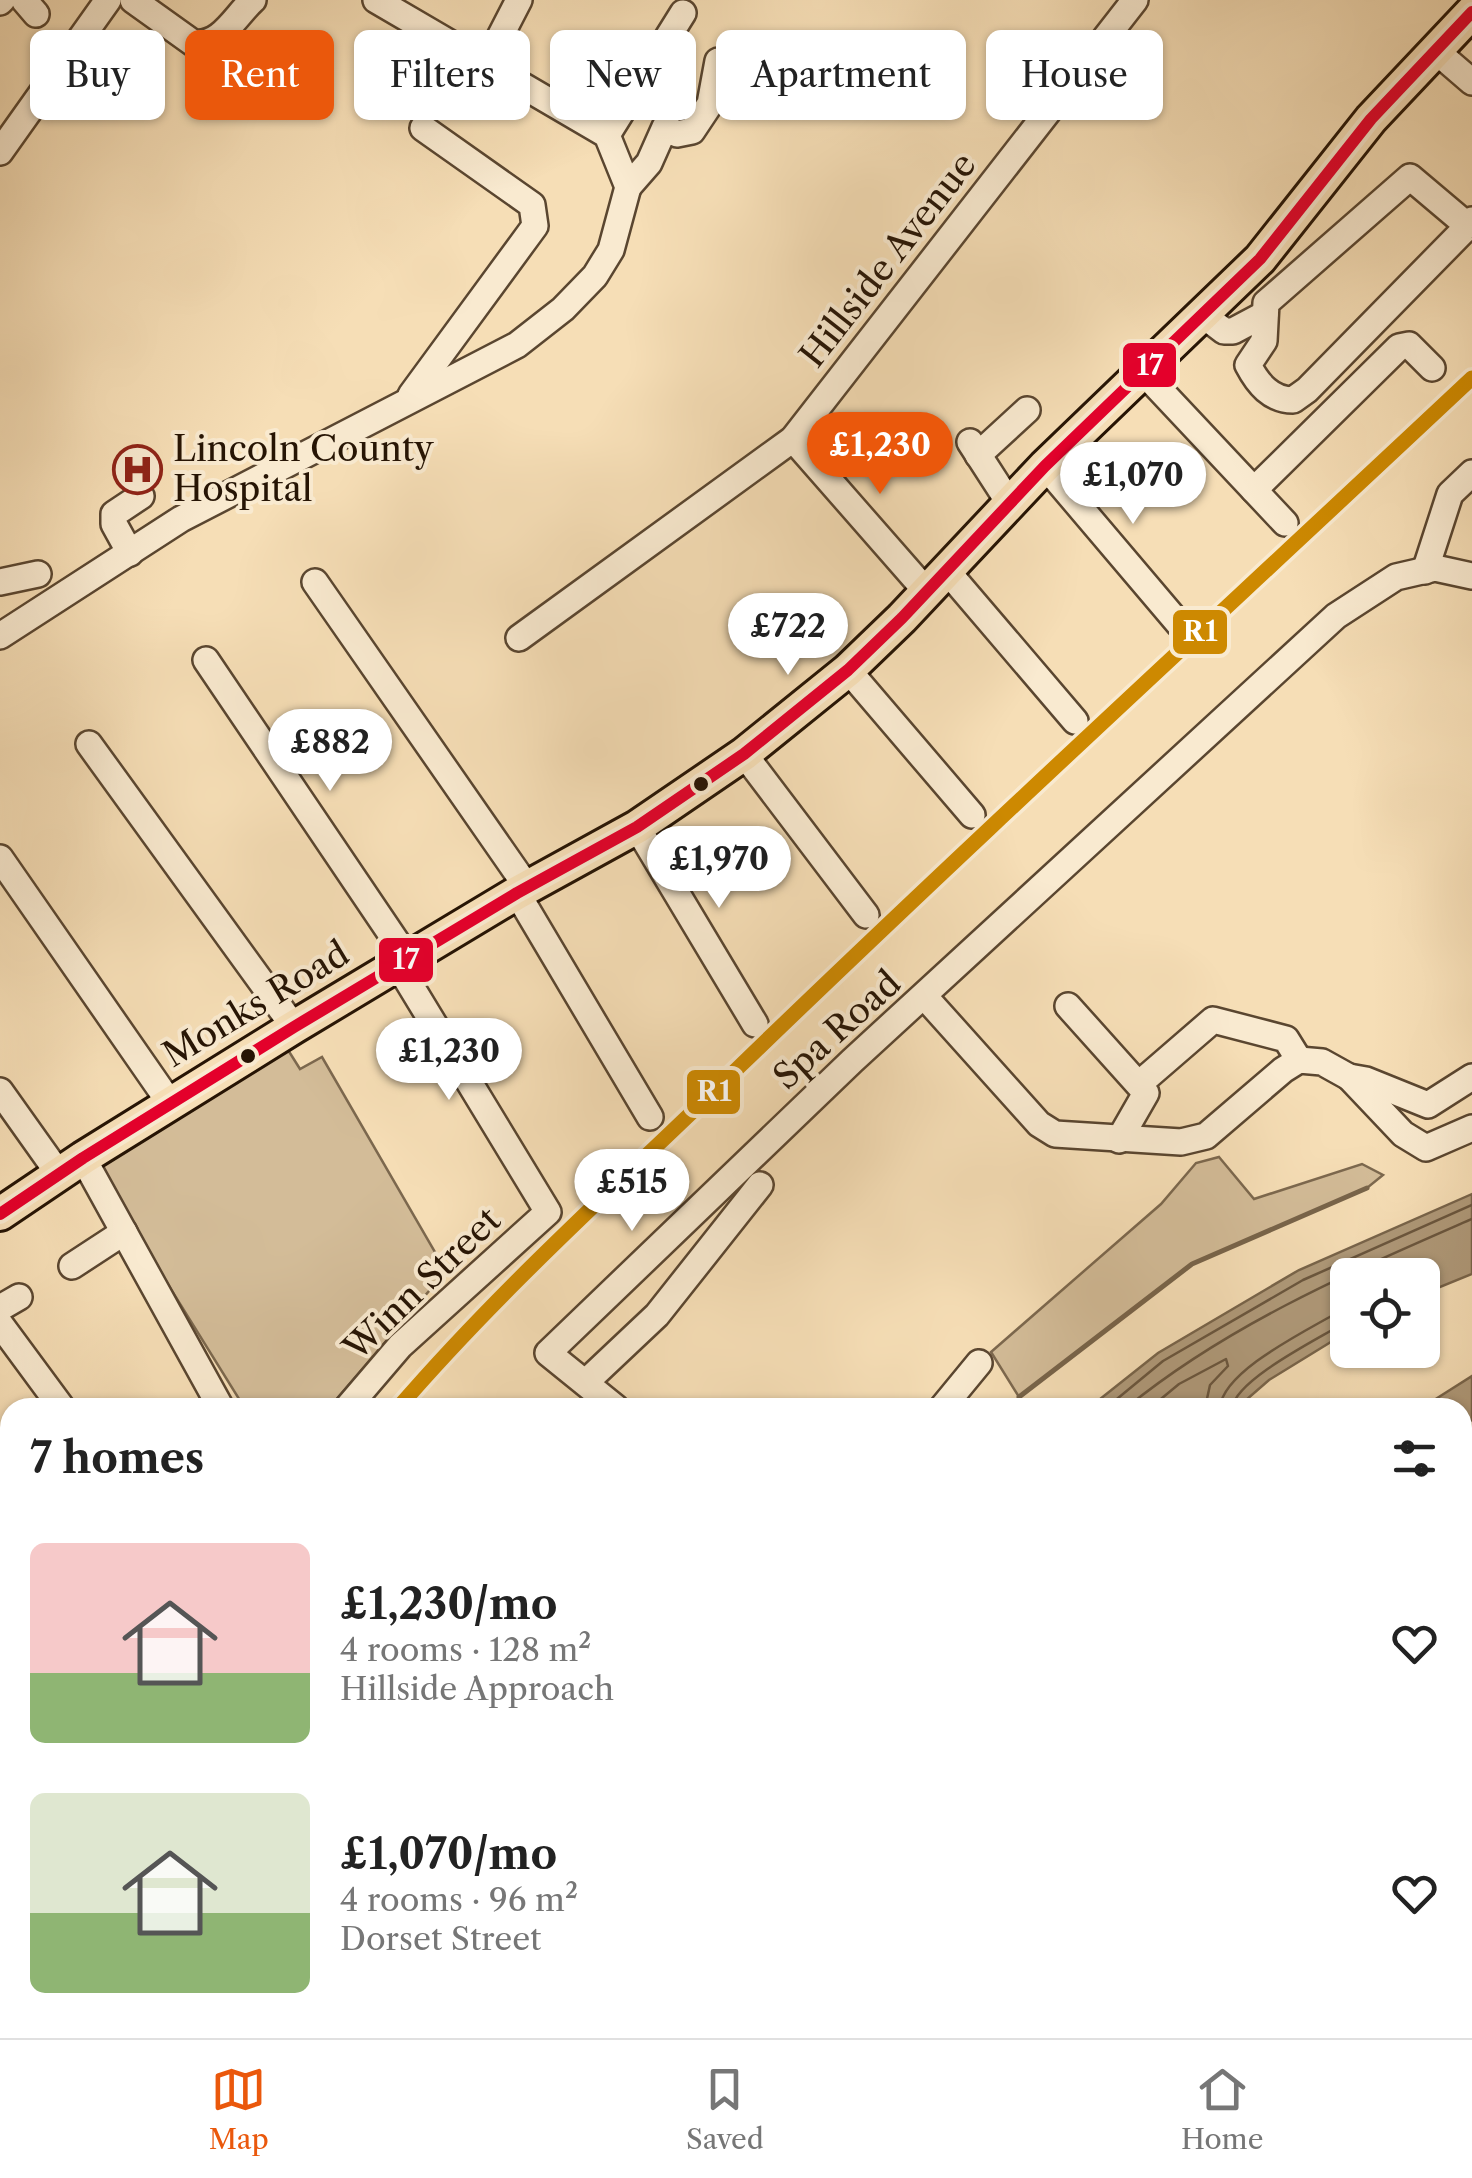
<!DOCTYPE html>
<html lang="en">
<head>
<meta charset="utf-8">
<style>
	:root { --surface:#fff; --page:#f6f6f6; --text:#222; --muted:#767676; --line:#e0e0e0; --accent:#ea580c }
	body { margin:0; font-family:"Libre Caslon Text",serif; background:var(--page); color:var(--text); height:100vh; display:flex; flex-direction:column; font-size:38px; white-space:nowrap }
	* { box-sizing:border-box; margin:0 }
	p { font-size:32px; color:var(--muted) }
	.icon { flex:none; width:55px; height:55px; fill:none; stroke:currentColor; stroke-width:2; stroke-linecap:round; stroke-linejoin:round }
	.map { position:relative; flex:1; overflow:hidden }
	.details { position:absolute; left:0px; top:1398px; width:1472px; height:642px; display:flex; flex-direction:column; background:var(--surface); border-radius:30px 30px 0 0; box-shadow:0 2px 8px #0004 }
	.details>* { flex:none }
	.hud { position:absolute; left:30px; top:30px; width:1412px; height:90px; display:flex; gap:20px }
	.fabs { position:absolute; left:1330px; top:1258px; display:grid; gap:20px }
	.fabs a { display:grid; place-items:center; width:110px; height:110px; border-radius:15px; background:var(--surface); box-shadow:0 2px 8px #0004; font-size:50px }
	.price { position:absolute; translate:-50% -85px; padding:0 22px; border-radius:35px; background:#fff; color:#222; font-size:32px; line-height:65px; filter:drop-shadow(0 2px 5px #0008) }
	.price::after { content:''; position:absolute; left:50%; top:60px; width:30px; height:22px; margin-left:-15px; background:inherit; clip-path:polygon(0 0,100% 0,50% 100%) }
	.price.selected { background:var(--accent); color:#fff }
	ul { padding:0; list-style:none }
	li { display:flex; align-items:center; gap:30px; height:250px; padding:0 30px }
	li span { display:grid; place-items:center; flex:none; width:280px; height:200px; border-radius:15px; color:#555 }
	li>.icon { margin-inline-start:auto }
	span .icon { width:120px; height:120px; fill:#fffc; stroke-width:1 }
	li b { font-size:42px }
	h2 { display:flex; justify-content:space-between; align-items:center; height:120px; padding:0 30px; font-size:42px }
	.tag { padding:0 35px; border-radius:15px; background:var(--surface); box-shadow:0 2px 8px #0004; font-size:35px; line-height:90px }
	.tag.selected { background:var(--accent); color:#fff }
	.tab-bar { display:flex; justify-content:space-around; align-items:center; height:140px; border-top:2px solid var(--line); background:var(--surface); font-size:28px; color:var(--muted) }
	.tab-bar a { display:grid; justify-items:center; gap:5px }
	.tab-bar .selected { color:var(--accent) }
	.map>svg:first-child { display:block }
	.green { fill:#d3bc98; stroke:#7c684e; stroke-width:2.5 }
	.water { fill:#af9979; stroke:#78644a; stroke-width:2.5 }
	.lines { fill:none; stroke-linecap:round; stroke-linejoin:round }
	.shore { stroke:#6a563e; stroke-width:2.5 }
	.stream { stroke:#78644a; stroke-width:5 }
	.minor-casing { stroke:#5a4630; stroke-width:30 }
	.major-casing { stroke:#261404; stroke-width:38 }
	.minor { stroke:#f9ead0; stroke-width:25 }
	.major { stroke:#f6deb6; stroke-width:32 }
	.bus-1-casing { stroke:#f9ead0; stroke-width:20 }
	.bus-1 { stroke:#e4002b; stroke-width:12 }
	.rail-1-casing { stroke:#f9ead0; stroke-width:22 }
	.rail-1 { stroke:#cd8901; stroke-width:15 }
	.bus-dot { fill:#261404; stroke:#f9ead0; stroke-width:4 }
	.labels { text-anchor:middle; stroke-width:8; stroke-linejoin:round; paint-order:stroke }
	.street-label { font-size:35px; fill:#261404; stroke:#f9ead0 }
	.poi-label { font-size:35px; fill:#261404; stroke:#f9ead0; text-anchor:start }
	.line-badge { stroke:#f9ead0; stroke-width:4 }
	.badge-label { font-size:28px; text-anchor:middle; font-weight:bold; fill:#fff }
</style>
</head>
<body>
<div class="map">
<svg width="1472" height="2038" viewBox="0 0 1472 2038">
	<rect width="100%" height="100%" fill="#f6deb6"/>
	<filter id="stains"><feTurbulence type="fractalNoise" baseFrequency=".002" numOctaves="4"/><feColorMatrix values="0 0 0 0 .2 0 0 0 0 .09 0 0 0 0 .02 0 0 0 .5 -.17"/></filter>
	<radialGradient id="worn" r=".72"><stop offset=".6" stop-color="#630" stop-opacity="0"/><stop offset="1" stop-color="#630" stop-opacity=".3"/></radialGradient>
	<g class="green">
		<polygon points="283,1042 300,1069 322,1057 446,1271 330,1407 244,1407 92,1162"/>
		<polygon points="1219,1157 1254,1199 1362,1164 1383,1175 1367,1188 1192,1264 1019,1397 991,1352 1161,1204 1196,1163"/>
	</g>
	<g class="water">
		<polygon points="1472,1194 1472,1274 1423,1294 1422,1275 1348,1275 1347,1332 1269,1380 1238,1407 1090,1407 1158,1353 1299,1270"/>
		<polygon points="1472,1376 1472,1420 1463,1427 1462,1408 1423,1407"/>
		<polygon points="584,2030 679,2030 673,2038 583,2038"/>
	</g>
	<g class="lines">
		<g class="shore">
			<polyline points="1106,1408 1163,1361 1303,1280 1472,1205"/>
			<path d="M1126,1408C1229,1324 1351,1272 1472,1219"/>
			<polyline points="1150,1408 1179,1384 1226,1359 1228,1366 1210,1385 1205,1408"/>
			<path d="M1220,1408C1222,1372 1304,1332 1333,1315L1348,1312"/>
			<path d="M1232,1408C1236,1380 1314,1341 1339,1326L1348,1324"/>
		</g>
		<g class="stream">
			<polyline points="1019,1397 1192,1264 1367,1188"/>
			<polyline points="1462,1549 1472,1541"/>
			<polyline points="1462,1978 1472,1971"/>
			<polyline points="1080,2038 1085,2030"/>
			<polyline points="1387,2038 1397,2030"/>
		</g>
		<defs>
			<g id="minor">
				<polyline points="24,0 36,14"/>
				<path d="M133,0L193,43C221,47 235,16 253,0"/>
				<polyline points="0,2 2,0"/>
				<polyline points="1436,51 1472,82"/>
				<polyline points="486,64 519,0"/>
				<polyline points="607,135 683,13"/>
				<polyline points="0,152 108,0"/>
				<polyline points="628,187 649,163 665,127 677,134 692,131 710,104 718,61"/>
				<path d="M1468,226L1410,177L1266,303L1264,341L1248,365C1258,384 1271,400 1293,400L1307,390L1468,226L1472,220"/>
				<polyline points="1203,315 1224,331 1233,331 1265,314"/>
				<polyline points="1144,373 1285,523"/>
				<polyline points="411,395 535,226 532,205 423,128"/>
				<polyline points="793,439 927,592"/>
				<polyline points="970,442 1010,504"/>
				<polyline points="978,455 1027,410"/>
				<polyline points="1045,466 1179,624"/>
				<polyline points="1254,490 1399,347 1409,345 1432,368"/>
				<polyline points="130,553 114,524 114,514 141,496"/>
				<polyline points="947,571 1075,721"/>
				<polyline points="1425,571 1450,494 1472,473"/>
				<polyline points="0,582 38,574"/>
				<polyline points="315,582 527,887"/>
				<polyline points="0,636 181,519 517,345 563,309 595,276 611,250 628,187 607,135 376,0"/>
				<polyline points="519,638 793,439 1135,0"/>
				<polyline points="206,660 408,959"/>
				<polyline points="848,670 972,815"/>
				<polyline points="89,744 294,1027"/>
				<polyline points="744,754 866,915"/>
				<polyline points="637,827 755,1024"/>
				<polyline points="0,858 170,1103"/>
				<polyline points="517,893 650,1117"/>
				<polyline points="925,997 1039,1124 1055,1134 1181,1142 1206,1136 1283,1070 1299,1060 1322,1062 1349,1077 1366,1080 1428,1105 1472,1077"/>
				<polyline points="1068,1006 1146,1093 1119,1140"/>
				<polyline points="1349,1077 1403,1134 1426,1148 1472,1128"/>
				<polyline points="1139,1084 1213,1020 1286,1039 1299,1060"/>
				<polyline points="0,1091 59,1174"/>
				<polyline points="83,1158 221,1408"/>
				<polyline points="72,1266 124,1232"/>
				<polyline points="0,1308 19,1297"/>
				<polyline points="0,1324 62,1408"/>
				<polyline points="586,1382 657,1315 760,1185"/>
				<polyline points="347,1408 400,1346 548,1212 398,965"/>
				<polyline points="616,1408 548,1353 852,1061 1336,616 1396,577 1435,568 1472,576"/>
				<polyline points="942,1408 979,1363"/>
				<polyline points="0,1550 10,1562"/>
				<polyline points="0,1740 10,1731"/>
				<polyline points="0,1888 10,1900"/>
				<polyline points="517,2038 523,2030"/>
			</g>
			<polyline id="major" points="0,1214 83,1158 294,1027 517,893 637,827 744,754 848,670 902,618 1045,466 1260,259 1371,119 1472,12"/>
		</defs>
		<use href="#minor" class="minor-casing"/>
		<use href="#major" class="major-casing"/>
		<use href="#minor" class="minor"/>
		<use href="#major" class="major"/>
		<defs>
			<polyline id="bus-1" points="0,1214 83,1158 294,1027 517,893 637,827 744,754 848,670 902,618 1045,466 1260,259 1371,119 1472,12"/>
		</defs>
		<use href="#bus-1" class="bus-1-casing"/>
		<use href="#bus-1" class="bus-1"/>
		<defs>
			<path id="rail-1" d="M398,1408C504,1285 625,1178 740,1066C981,833 1228,607 1472,378"/>
		</defs>
		<use href="#rail-1" class="rail-1-casing"/>
		<use href="#rail-1" class="rail-1"/>
	</g>
	<defs>
		<symbol id="hospital-ring" viewBox="-11 -11 22 22"><circle r="9.5" fill="#f9ead0" stroke="#8f2418" stroke-width="1.5"/><path d="M-5-5h3v3.5h4V-5h3V5h-3V1.5h-4V5h-3Z" fill="#8f2418"/></symbol>
	</defs>
	<g fill-rule="evenodd">
		<use href="#hospital-ring" x="110" y="442" width="55" height="55"/>
	</g>
	<g class="bus-dot">
		<circle cx="701" cy="784" r="9"/>
		<circle cx="248" cy="1056" r="9"/>
	</g>
	<g class="labels">
		<g class="street-label">
			<text transform="translate(888 260) rotate(-52)" y="12">Hillside Avenue</text>
			<text transform="translate(256 1004) rotate(-31)" y="12">Monks Road</text>
			<text transform="translate(837 1030) rotate(-42)" y="12">Spa Road</text>
			<text transform="translate(422 1284) rotate(-44)" y="12">Winn Street</text>
		</g>
		<g class="poi-label">
			<text x="173" y="461">Lincoln County<tspan x="173" dy="40">Hospital</tspan></text>
		</g>
	</g>
	<g class="line-badge">
		<rect x="1121" y="341" width="57" height="48" rx="10" fill="#e4002b"/>
		<rect x="1171" y="608" width="58" height="48" rx="10" fill="#cd8901"/>
		<rect x="377" y="936" width="58" height="48" rx="10" fill="#e4002b"/>
		<rect x="685" y="1068" width="57" height="48" rx="10" fill="#cd8901"/>
	</g>
	<g class="badge-label">
		<text x="1150" y="375">17</text>
		<text x="1200" y="641">R1</text>
		<text x="406" y="969">17</text>
		<text x="714" y="1101">R1</text>
	</g>
	<rect width="100%" height="100%" filter="url(#stains)"/>
	<rect width="100%" height="100%" fill="url(#worn)"/>
</svg>
<div class="fabs">
<a><svg class="icon" aria-label="locate" viewBox="0 0 24 24"><circle cx="12" cy="12" r="6"/><path d="M12 2v4M12 18v4M2 12h4M18 12h4"/></svg></a>
</div>
<b class="price selected" style="left:880px;top:497px">£1,230</b>
<b class="price" style="left:1133px;top:527px">£1,070</b>
<b class="price" style="left:788px;top:678px">£722</b>
<b class="price" style="left:330px;top:794px">£882</b>
<b class="price" style="left:719px;top:911px">£1,970</b>
<b class="price" style="left:449px;top:1103px">£1,230</b>
<b class="price" style="left:632px;top:1234px">£515</b>
<div class="hud">
<a class="tag">Buy</a>
<a class="tag selected">Rent</a>
<a class="tag">Filters</a>
<a class="tag">New</a>
<a class="tag">Apartment</a>
<a class="tag">House</a>
</div>
<section class="details">
<h2>7 homes<svg class="icon" aria-label="filters" viewBox="0 0 24 24"><path d="M4 7h16M4 17h16"/><circle cx="9" cy="7" r="2"/><circle cx="15" cy="17" r="2"/></svg></h2>
<ul>
<li><span style="background:linear-gradient(#f6c9c9 65%,#8fb573 0)"><svg class="icon" aria-label="home" viewBox="0 0 24 24"><path d="M3 11l9-7 9 7M6 9v11h12V9"/></svg></span><div><b>£1,230/mo</b><p>4 rooms · 128 m²</p><p>Hillside Approach</p></div><svg class="icon" aria-label="heart" viewBox="0 0 24 24"><path d="M12 20l-8-8c-3-5 5-10 8-4 3-6 11-1 8 4z"/></svg></li>
<li><span style="background:linear-gradient(#dfe7d0 60%,#8fb573 0)"><svg class="icon" aria-label="home" viewBox="0 0 24 24"><path d="M3 11l9-7 9 7M6 9v11h12V9"/></svg></span><div><b>£1,070/mo</b><p>4 rooms · 96 m²</p><p>Dorset Street</p></div><svg class="icon" aria-label="heart" viewBox="0 0 24 24"><path d="M12 20l-8-8c-3-5 5-10 8-4 3-6 11-1 8 4z"/></svg></li>
</ul>
</section>
</div>
<nav class="tab-bar">
<a class="selected"><svg class="icon" aria-label="map" viewBox="0 0 24 24"><path d="M3 6l6-2 6 2 6-2v14l-6 2-6-2-6 2zM9 4v14M15 6v14"/></svg>Map</a>
<a><svg class="icon" aria-label="saved" viewBox="0 0 24 24"><path d="M7 4h10v16l-5-4-5 4z"/></svg>Saved</a>
<a><svg class="icon" aria-label="home" viewBox="0 0 24 24"><path d="M3 11l9-7 9 7M6 9v11h12V9"/></svg>Home</a>
</nav>
</body>
</html>
